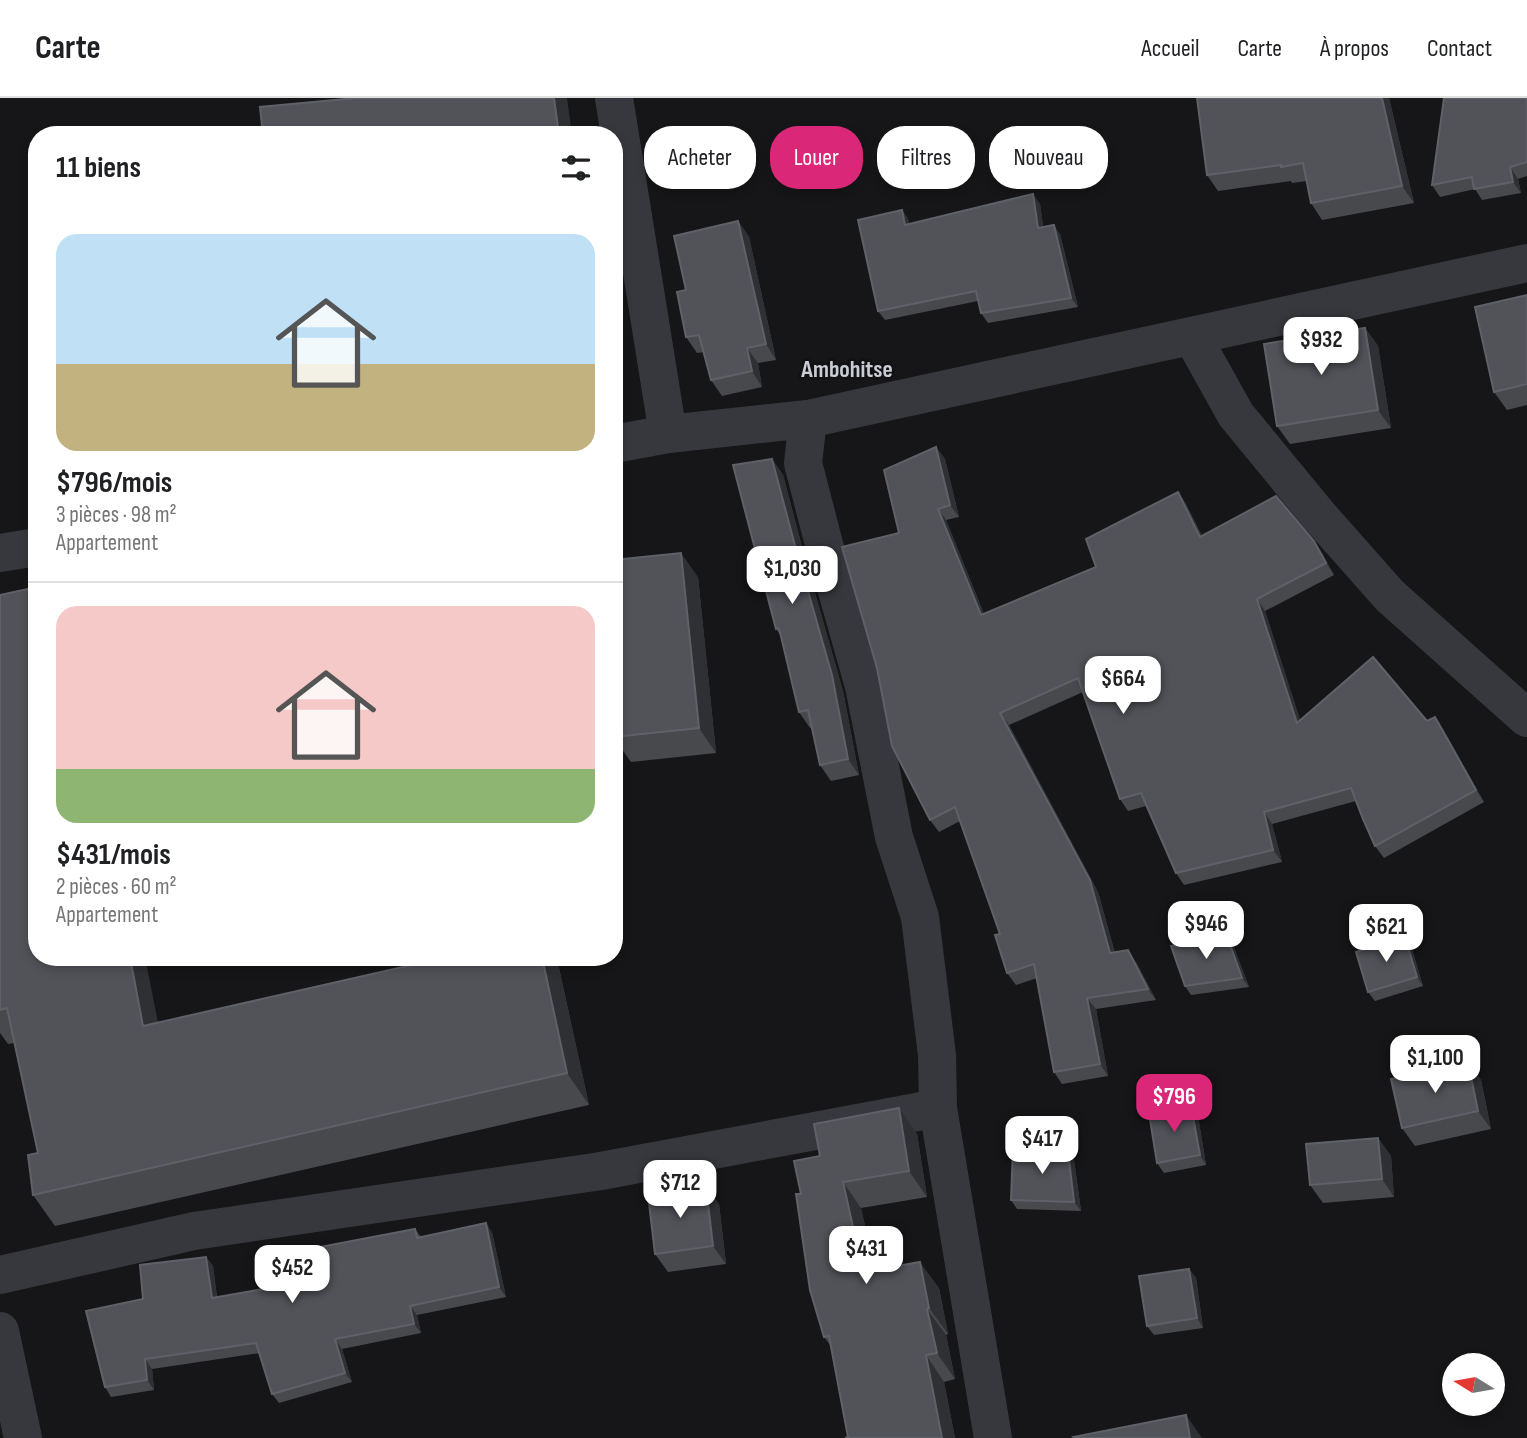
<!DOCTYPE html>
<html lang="fr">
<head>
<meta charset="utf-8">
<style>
	:root { --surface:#fff; --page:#f2f2f2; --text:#202124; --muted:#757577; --line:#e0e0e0; --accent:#db2777 }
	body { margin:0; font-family:"Sofia Sans Condensed",sans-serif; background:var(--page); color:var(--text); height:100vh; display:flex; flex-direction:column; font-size:26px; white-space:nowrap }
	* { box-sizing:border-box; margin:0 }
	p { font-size:23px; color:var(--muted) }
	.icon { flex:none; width:38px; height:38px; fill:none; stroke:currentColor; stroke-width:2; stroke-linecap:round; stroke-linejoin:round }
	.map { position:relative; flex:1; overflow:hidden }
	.drawer { position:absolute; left:28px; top:28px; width:595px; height:840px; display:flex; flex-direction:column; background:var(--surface); border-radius:28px; box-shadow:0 4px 10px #0003 }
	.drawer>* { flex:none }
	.guide { position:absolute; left:644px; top:28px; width:665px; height:63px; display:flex; gap:14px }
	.needle { width:46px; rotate:281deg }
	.controls { position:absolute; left:1442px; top:1255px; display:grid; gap:14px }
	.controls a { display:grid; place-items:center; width:63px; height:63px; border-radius:50%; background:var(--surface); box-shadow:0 4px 10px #0003; font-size:35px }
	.price { position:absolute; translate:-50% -60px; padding:0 16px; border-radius:14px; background:#fff; color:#222; font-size:23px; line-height:46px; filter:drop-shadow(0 2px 4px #0008) }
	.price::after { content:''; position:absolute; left:50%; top:42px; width:21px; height:16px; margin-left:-10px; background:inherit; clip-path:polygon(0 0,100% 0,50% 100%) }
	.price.selected { background:var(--accent); color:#fff }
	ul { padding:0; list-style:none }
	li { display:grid; align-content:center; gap:14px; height:371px; padding:0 28px }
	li+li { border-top:2px solid var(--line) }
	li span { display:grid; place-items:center; height:217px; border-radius:21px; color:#555 }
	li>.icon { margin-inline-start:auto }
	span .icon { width:126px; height:126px; fill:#fffc; stroke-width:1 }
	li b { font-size:30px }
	h2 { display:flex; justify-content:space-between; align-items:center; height:84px; padding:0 28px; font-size:30px }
	.chip { padding:0 24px; border-radius:28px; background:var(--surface); box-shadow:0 4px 10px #0003; font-size:24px; line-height:63px }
	.chip.selected { background:var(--accent); color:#fff }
	header { display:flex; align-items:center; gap:42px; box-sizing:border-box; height:98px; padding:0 35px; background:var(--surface); border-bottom:2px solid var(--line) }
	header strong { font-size:33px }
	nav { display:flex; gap:38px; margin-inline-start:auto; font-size:24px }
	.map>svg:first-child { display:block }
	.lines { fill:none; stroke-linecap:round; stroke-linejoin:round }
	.minor { stroke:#37383d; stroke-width:38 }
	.wall { fill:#47494d }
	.shaded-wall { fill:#2f3033 }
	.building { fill:#525359; stroke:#5f6168; stroke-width:2 }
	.labels { text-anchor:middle; stroke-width:5; stroke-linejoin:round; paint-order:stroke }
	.neighbourhood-label { font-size:24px; font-weight:bold; fill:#c9ccd4; stroke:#111113 }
</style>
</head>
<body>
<header>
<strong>Carte</strong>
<nav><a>Accueil</a><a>Carte</a><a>À propos</a><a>Contact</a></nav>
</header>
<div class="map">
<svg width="1527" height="1340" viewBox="0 0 1527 1340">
	<rect width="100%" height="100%" fill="#161618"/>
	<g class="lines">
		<g class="minor">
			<polyline points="614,0 668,336"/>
			<polyline points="1192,238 1236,317 1320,419 1390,498 1527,620"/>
			<polyline points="808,321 803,365 826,454 864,588 894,739 920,819 937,957 938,1010 993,1340"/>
			<polyline points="614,346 668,336 808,321 1527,165"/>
			<polyline points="0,455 37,449"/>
			<polyline points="0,1177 194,1133 601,1073 938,1010"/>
			<polyline points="0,1233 23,1340"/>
		</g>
	</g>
	<g class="wall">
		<polygon points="1389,0 1414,105 1322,122 1311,105 1307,83 1292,85 1291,83 1218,93 1207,77"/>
		<polygon points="1527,0 1527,78 1518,81 1521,95 1482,102 1475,91 1440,99 1432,87"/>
		<polygon points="1040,106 1043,129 1060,136 1078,209 988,225 981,215 978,203 885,222 878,213 902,112 908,121 909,126"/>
		<polygon points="738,123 749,139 776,262 758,265 762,289 722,298 711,282 704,254 697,255 686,239 686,192"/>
		<polygon points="1527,197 1527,307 1507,312 1494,294"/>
		<polygon points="1365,230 1378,248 1391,330 1290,346 1277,328"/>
		<polygon points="936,349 945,361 959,419 946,422 984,516 1096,469 1178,394 1186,406 1202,438 1322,455 1334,477 1265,513 1300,622 1427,623 1443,631 1484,704 1384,760 1375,748 1356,703 1272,726 1282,764 1184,787 1176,775 1146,708 1128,713 1120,701 1083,594 1009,627 1098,794 1115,855 1136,864 1156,902 1096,911 1108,978 1062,986 1054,974 1037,880 1016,887 1007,875 1000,836 960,723 939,734 930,722 899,435"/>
		<polygon points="772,361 783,377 805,460 843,593 859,677 831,683 820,667 812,629 810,630 799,614 781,538 776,531"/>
		<polygon points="698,479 716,655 631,664 614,640"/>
		<polygon points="0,497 158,925 447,859 551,859 559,870 589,1007 55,1128 33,1097 38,1055 15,945 8,946 0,935"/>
		<polygon points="1227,838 1233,847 1249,889 1191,897 1185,888"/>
		<polygon points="1411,848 1423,888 1375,903 1368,894"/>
		<polygon points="1468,964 1481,982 1491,1031 1415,1048 1402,1030"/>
		<polygon points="1198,1018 1206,1067 1164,1075 1157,1065"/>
		<polygon points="917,1036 927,1099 861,1110 875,1172 939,1190 948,1236 946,1237 955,1281 944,1284 955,1340 845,1340 848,1339 831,1248 824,1239 801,1096 820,1058"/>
		<polygon points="1378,1040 1391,1058 1394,1099 1323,1105 1310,1087"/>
		<polygon points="1068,1053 1074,1062 1081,1113 1017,1111 1011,1102"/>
		<polygon points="719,1106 726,1166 668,1174 655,1156"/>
		<polygon points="415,1131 421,1139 492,1134 506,1199 417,1217 421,1235 342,1251 352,1284 279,1305 272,1296 260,1255 152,1271 154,1292 111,1299 105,1289 143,1201 206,1159 213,1168 217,1199 303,1184"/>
		<polygon points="1189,1171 1196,1180 1203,1230 1154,1237 1147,1228"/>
	</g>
	<g class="shaded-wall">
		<polygon points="554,0 567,0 572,37 559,37"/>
		<polygon points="1382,0 1389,0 1414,105 1402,88"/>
		<polygon points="1510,69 1518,81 1521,95 1513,84"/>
		<polygon points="1033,96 1040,106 1045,140 1038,130"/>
		<polygon points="902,112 908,121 911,136 905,127"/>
		<polygon points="738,123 749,139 776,262 766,246"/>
		<polygon points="1054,127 1060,136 1078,209 1071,200"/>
		<polygon points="1365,230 1378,248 1391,330 1378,312"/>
		<polygon points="747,250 758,265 762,289 752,273"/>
		<polygon points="936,349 945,361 959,419 950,407"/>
		<polygon points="772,361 783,377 805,460 843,593 859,677 848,661"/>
		<polygon points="1178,394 1186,406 1209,451 1200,439"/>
		<polygon points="938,411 946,422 989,529 981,517"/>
		<polygon points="1314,443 1322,455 1334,477 1326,465"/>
		<polygon points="681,455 698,479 716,655 699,630"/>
		<polygon points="1257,501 1265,513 1305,637 1297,625"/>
		<polygon points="1000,615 1009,627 1098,794 1118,867 1110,855"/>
		<polygon points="1435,619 1443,631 1484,704 1476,692"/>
		<polygon points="1264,714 1272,726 1282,764 1273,752"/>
		<polygon points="1227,838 1233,847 1249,889 1242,880"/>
		<polygon points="1405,839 1411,848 1423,888 1417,879"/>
		<polygon points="1128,852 1136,864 1156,902 1148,891"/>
		<polygon points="130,859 145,859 165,960 143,928"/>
		<polygon points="542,859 551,859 559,870 589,1007 567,975"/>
		<polygon points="1087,900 1096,911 1108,978 1100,966"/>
		<polygon points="1468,964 1481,982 1491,1031 1478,1013"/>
		<polygon points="1191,1008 1198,1018 1206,1067 1200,1057"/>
		<polygon points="899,1010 917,1036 927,1099 909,1073"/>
		<polygon points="1378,1040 1391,1058 1394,1099 1382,1081"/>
		<polygon points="1068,1053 1074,1062 1081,1113 1074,1104"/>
		<polygon points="843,1084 861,1110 881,1200 863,1174"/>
		<polygon points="706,1088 719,1106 726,1166 713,1148"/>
		<polygon points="486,1125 492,1134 506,1199 499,1189"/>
		<polygon points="206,1159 213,1168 218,1210 212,1200"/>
		<polygon points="920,1164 939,1190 948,1236 929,1210"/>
		<polygon points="1189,1171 1196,1180 1203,1230 1197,1220"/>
		<polygon points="410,1208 417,1217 421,1235 414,1226"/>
		<polygon points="927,1211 946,1237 955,1281 937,1255"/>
		<polygon points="335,1241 342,1251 352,1284 345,1275"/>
		<polygon points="926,1257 944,1284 955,1340 942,1340"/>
		<polygon points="145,1261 152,1271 154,1292 147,1282"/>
		<polygon points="1186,1317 1202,1340 1190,1340"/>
	</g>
	<g class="building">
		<polygon points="356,0 554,0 559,37 263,37 260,9"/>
		<polygon points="1197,0 1382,0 1402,88 1311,105 1303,65 1281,69 1281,67 1207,77"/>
		<polygon points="1444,0 1527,0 1527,64 1510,69 1513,84 1474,91 1472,79 1432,87"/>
		<polygon points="1033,96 1038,130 1054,127 1071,200 981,215 976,193 878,213 858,122 902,112 905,127"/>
		<polygon points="738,123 766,246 747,250 752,273 711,282 699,237 686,239 677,194 686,192 674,138"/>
		<polygon points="1527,197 1527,286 1494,294 1475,209"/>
		<polygon points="1365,230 1378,312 1277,328 1264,246"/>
		<polygon points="936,349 950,407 938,411 981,517 1096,469 1086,441 1178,394 1200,439 1276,398 1314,443 1326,465 1257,501 1297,625 1373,559 1427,623 1435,619 1476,692 1375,748 1363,721 1351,690 1264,714 1273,752 1176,775 1141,695 1120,701 1078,580 1000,615 1090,782 1110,855 1128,852 1148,891 1087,900 1100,966 1054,974 1034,866 1007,875 995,837 1000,836 955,709 930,722 892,648 877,570 842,449 899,435 884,372"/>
		<polygon points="772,361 794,444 832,577 848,661 820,667 808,612 799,614 779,530 776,531 733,367"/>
		<polygon points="681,455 699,630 614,639 614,462"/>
		<polygon points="37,489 37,859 130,859 143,928 447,859 542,859 567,975 33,1097 28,1057 38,1055 7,910 0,912 0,497"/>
		<polygon points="1227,838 1242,880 1185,888 1171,848"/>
		<polygon points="1405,839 1417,879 1368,894 1356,854"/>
		<polygon points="1468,964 1478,1013 1402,1030 1391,981"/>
		<polygon points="1191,1008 1200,1057 1157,1065 1149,1015"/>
		<polygon points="899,1010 909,1073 843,1084 863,1174 920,1164 929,1210 927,1211 937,1255 926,1257 942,1340 845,1340 848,1339 829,1238 824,1239 810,1192 796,1096 801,1096 794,1063 820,1058 814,1026"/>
		<polygon points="1378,1040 1382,1081 1310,1087 1306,1046"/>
		<polygon points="1013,1052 1068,1053 1074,1104 1011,1102"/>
		<polygon points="706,1088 713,1148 655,1156 648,1096"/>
		<polygon points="486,1125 499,1189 410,1208 414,1226 335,1241 345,1275 272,1296 256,1245 145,1261 147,1282 105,1289 86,1213 143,1201 140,1167 206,1159 212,1200 303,1184 299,1153 415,1131 417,1140"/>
		<polygon points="1189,1171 1197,1220 1147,1228 1139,1178"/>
		<polygon points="1186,1317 1190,1340 1074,1340 1073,1339"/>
	</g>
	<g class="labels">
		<g class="neighbourhood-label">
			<text x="847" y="279">Ambohitse</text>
		</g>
	</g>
</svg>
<div class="controls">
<a><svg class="needle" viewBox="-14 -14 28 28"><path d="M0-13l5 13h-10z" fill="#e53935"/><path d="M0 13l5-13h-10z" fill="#757577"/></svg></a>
</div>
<b class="price" style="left:1321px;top:279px">$932</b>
<b class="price" style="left:792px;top:508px">$1,030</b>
<b class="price" style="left:1123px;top:618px">$664</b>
<b class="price" style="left:1206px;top:863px">$946</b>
<b class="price" style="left:1386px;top:866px">$621</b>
<b class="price" style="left:1435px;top:997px">$1,100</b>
<b class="price selected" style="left:1174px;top:1036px">$796</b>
<b class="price" style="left:1042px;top:1078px">$417</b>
<b class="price" style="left:680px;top:1122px">$712</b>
<b class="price" style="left:866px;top:1188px">$431</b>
<b class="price" style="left:292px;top:1207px">$452</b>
<div class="guide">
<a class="chip">Acheter</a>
<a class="chip selected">Louer</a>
<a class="chip">Filtres</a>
<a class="chip">Nouveau</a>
</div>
<section class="drawer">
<h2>11 biens<svg class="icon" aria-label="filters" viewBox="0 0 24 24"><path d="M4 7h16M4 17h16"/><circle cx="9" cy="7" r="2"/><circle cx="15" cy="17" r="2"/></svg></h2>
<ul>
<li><span style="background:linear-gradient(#bfe0f5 60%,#c2b280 0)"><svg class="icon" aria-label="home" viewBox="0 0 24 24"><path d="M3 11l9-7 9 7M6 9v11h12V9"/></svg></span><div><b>$796/mois</b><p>3 pièces · 98 m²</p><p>Appartement</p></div></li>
<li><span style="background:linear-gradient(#f6c9c9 75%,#8fb573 0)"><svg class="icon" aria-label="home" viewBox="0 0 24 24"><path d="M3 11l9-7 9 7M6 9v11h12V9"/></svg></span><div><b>$431/mois</b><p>2 pièces · 60 m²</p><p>Appartement</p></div></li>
</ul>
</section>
</div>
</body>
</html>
